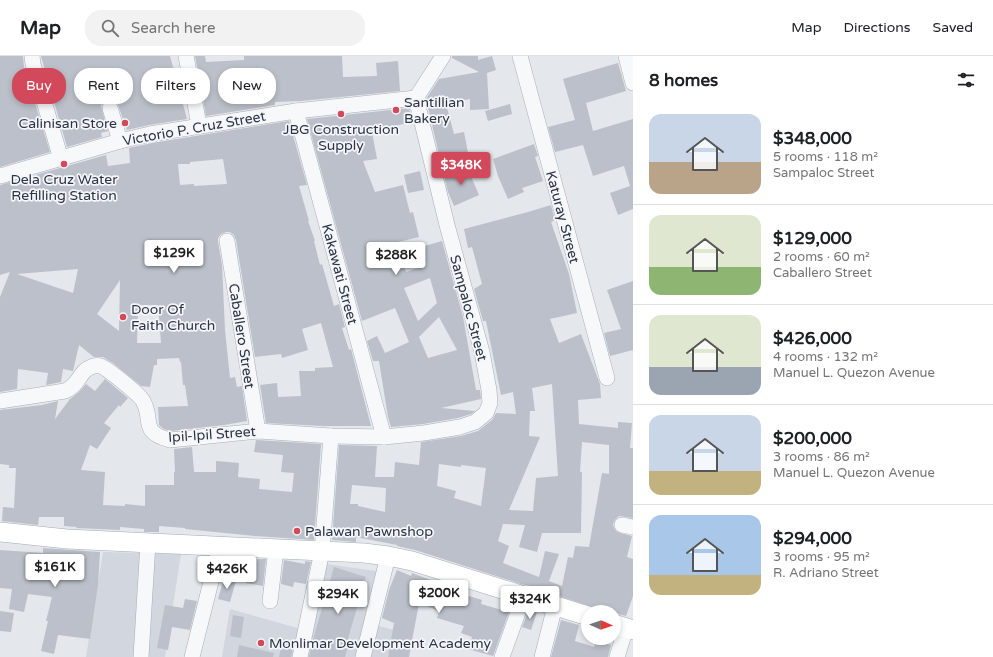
<!DOCTYPE html>
<html lang="en">
<head>
<meta charset="utf-8">
<style>
	:root { --surface:#fff; --page:#f2f2f2; --text:#202124; --muted:#757577; --line:#e0e0e0; --accent:#d1495b }
	body { margin:0; font-family:"Varela Round",sans-serif; background:var(--page); color:var(--text); height:100vh; display:flex; flex-direction:column; font-size:15px; white-space:nowrap }
	* { box-sizing:border-box; margin:0 }
	p { font-size:13px; color:var(--muted) }
	.icon { flex:none; width:22px; height:22px; fill:none; stroke:currentColor; stroke-width:2; stroke-linecap:round; stroke-linejoin:round }
	.map { position:relative; flex:1; overflow:hidden }
	.panel { display:flex; flex-direction:column; background:var(--surface); width:360px }
	.panel>* { flex:none }
	.guide { position:absolute; left:12px; top:12px; width:380px; height:36px; display:flex; gap:8px }
	.needle { width:26px; rotate:92deg }
	.tools { position:absolute; left:581px; top:549px; display:grid; gap:8px }
	.tools a { display:grid; place-items:center; width:40px; height:40px; border-radius:50%; background:var(--surface); box-shadow:0 2px 6px #0003; font-size:20px }
	.price { position:absolute; translate:-50% -34px; padding:0 9px; border-radius:4px; background:#fff; color:#222; font-size:13px; line-height:26px; filter:drop-shadow(0 1px 2px #0008) }
	.price::after { content:''; position:absolute; left:50%; top:24px; width:12px; height:9px; margin-left:-6px; background:inherit; clip-path:polygon(0 0,100% 0,50% 100%) }
	.price.selected { background:var(--accent); color:#fff }
	ul { padding:0; list-style:none }
	li { display:flex; align-items:center; gap:12px; height:100px; padding:0 16px }
	li+li { border-top:1px solid var(--line) }
	li span { display:grid; place-items:center; flex:none; width:112px; height:80px; border-radius:12px; color:#555 }
	li>.icon { margin-inline-start:auto }
	span .icon { width:48px; height:48px; fill:#fffc; stroke-width:1 }
	li b { font-size:17px }
	h2 { display:flex; justify-content:space-between; align-items:center; height:48px; padding:0 16px; font-size:17px }
	.pill { padding:0 14px; border-radius:16px; background:var(--surface); box-shadow:0 2px 6px #0003; font-size:14px; line-height:36px }
	.pill.selected { background:var(--accent); color:#fff }
	header { display:flex; align-items:center; gap:24px; box-sizing:border-box; height:56px; padding:0 20px; background:var(--surface); border-bottom:1px solid var(--line) }
	header strong { font-size:19px }
	nav { display:flex; gap:22px; margin-inline-start:auto; font-size:14px }
	.search { width:280px; height:36px; background:var(--page); display:flex; align-items:center; gap:10px; box-sizing:border-box; padding:0 14px; border-radius:16px; color:var(--muted); font-size:15px }
	main { display:flex; flex:1; min-height:0 }
	.map>svg:first-child { display:block }
	.built { fill:#d2d6de }
	.building { fill:#bbc0ca; fill-rule:evenodd }
	.lines { fill:none; stroke-linecap:round; stroke-linejoin:round }
	.minor-casing { stroke:#a9aeb7; stroke-width:16 }
	.major-casing { stroke:#a3abb8; stroke-width:20 }
	.minor { stroke:#f7f8fa; stroke-width:15 }
	.major { stroke:#fff; stroke-width:19 }
	.poi-dot { fill:#d1495b; stroke:#f4f6f9; stroke-width:1.5 }
	.labels { text-anchor:middle; stroke-width:3.5; stroke-linejoin:round; paint-order:stroke }
	.poi-label { font-size:14px; fill:#2b3445; stroke:#f4f6f9; text-anchor:start }
	.street-label { font-size:14px; fill:#2b3445; stroke:#f4f6f9 }
</style>
</head>
<body>
<header>
<strong>Map</strong>
<div class="search"><svg class="icon" aria-label="search" viewBox="0 0 24 24"><circle cx="10" cy="10" r="6"/><path d="M15 15l6 6"/></svg>Search here</div>
<nav><a>Map</a><a>Directions</a><a>Saved</a></nav>
</header>
<main>
<div class="map">
<svg width="633" height="601" viewBox="0 0 633 601">
	<rect width="100%" height="100%" fill="#e4e7ec"/>
	<g class="built">
		<polygon points="103,496 181,498 165,601 86,601"/>
		<polygon points="326,508 390,517 375,569 394,574 388,601 305,601"/>
		<polygon points="230,553 301,573 295,601 222,601"/>
	</g>
	<g class="building">
		<polygon points="0,0 23,0 24,11 50,96 0,111"/>
		<polygon points="41,0 170,0 187,63 149,69 127,74 118,49 116,45 112,43 108,43 103,46 101,50 108,75 101,77 102,81 67,91"/>
		<polygon points="195,0 205,0 206,6 244,4 244,0 342,0 343,21 344,21 377,20 376,7 398,5 400,35 301,45 275,46 275,49 206,60"/>
		<polygon points="452,0 478,0 478,4 492,0 496,14 487,17 489,53 470,54 470,43 446,48 454,78 464,76 468,97 440,103 426,43 439,23 479,16 452,2"/>
		<polygon points="618,7 626,35 586,47 593,75 633,63 633,153 618,159 610,137 630,130 624,110 593,120 583,89 555,96 548,71 575,64 563,23"/>
		<polygon points="510,48 512,58 488,65 485,55"/>
		<path d="M409,52L413,66L380,73V75L372,76L377,103L363,105L375,136L403,129L410,157L413,156L419,181L398,186L406,216L426,209L421,191L442,185L463,261L476,334H480L481,343L441,352L475,355L471,358L458,362L423,368L391,371L388,361L379,305H373L367,285L377,280L385,297L409,286L395,252L362,265L307,63ZM430,222L437,247L418,265L404,232ZM439,261L457,294L428,302L419,281Z"/>
		<path d="M289,65L307,129L299,130L309,165H308L315,185H314L320,209L322,208L334,250L339,248L345,271L342,272L349,294L351,293L371,370H323L266,367L260,329L277,327L278,341L301,340L299,315H315V312L333,311L321,267L302,273L308,294L282,302L281,298L255,301L236,184L234,179L230,176H226L221,178L218,182V186L222,209L225,274L230,322L235,321L237,331L242,330L247,365L224,369L171,375L164,373L159,369L158,351L188,350L185,329H183L181,306H180L179,302L157,303V309H154L150,331L141,330L114,308L103,301H94L79,289L73,315L63,313L61,326L46,329L48,317L18,313L17,333L0,336V241L10,216L0,219V129L106,99L108,110L130,107L129,92L152,87ZM223,103L227,128L194,130V128L180,129L178,108H190V106ZM78,213L73,237L17,218ZM120,224L119,275L97,258ZM138,249H158L161,287H137Z"/>
		<polygon points="534,88 538,100 535,101 543,125 522,132 524,136 508,143 498,120 493,103"/>
		<polygon points="467,111 479,139 454,150 448,136 444,120"/>
		<polygon points="420,115 424,134 408,137 404,119"/>
		<path d="M551,149L555,164L551,166L569,218L577,257L550,263L559,287L581,278L600,328L601,342L578,344L579,368L618,372V366L632,367L630,392H633V462L619,460L615,464L613,468L614,472L617,476L632,480L627,501L633,503V540L626,560L595,552L559,540L560,536L521,528L415,494L397,490V489L356,481V486L332,484L339,389L377,390L375,421H394L395,406L419,409L421,386L461,380L478,375L492,364L496,357L516,358L513,336L501,339L486,265H483L474,233L482,228L472,191L468,192L464,173L528,156ZM552,328L558,420L536,422L533,455L509,454L540,381L529,380L530,355H535L532,332ZM582,386L609,389V418L602,417L589,491L575,490L573,502L568,501L562,530L549,525L559,498L545,495L539,521L503,507L509,490L498,485L503,468L525,469L519,491L537,496L542,477H581L582,416H580ZM439,408L461,411V409L486,412L481,450L454,442L456,435L437,430ZM352,429L386,432L385,456L358,450V448H350Z"/>
		<polygon points="633,225 633,294 610,300 604,277 621,273 607,234"/>
		<polygon points="105,323 128,342 120,351 119,349 104,367 111,372 97,393 90,389 81,414 105,416 103,449 125,450 125,448 145,450 145,429 174,429 174,416 175,416 174,393 192,391 194,416 216,416 216,405 239,407 238,421 260,423 259,433 292,436 294,417 281,416 283,399 254,396 256,384 321,388 314,484 255,480 185,473 185,472 159,470 159,476 144,476 144,473 120,471 120,474 76,472 77,471 64,470 64,461 39,461 38,469 2,465 3,451 14,452 16,412 9,412 9,409 0,408 0,354 42,349 58,345 55,363 70,343 79,336 86,328 95,335"/>
		<polygon points="43,492 100,496 98,529 90,583 58,579 54,598 41,595 48,565 46,565 52,541 28,538 24,556 9,553 12,533 0,532 0,494 43,497"/>
		<polygon points="250,503 266,503 263,530 246,527"/>
		<polygon points="284,504 305,508 305,505 311,506 306,528 294,526 293,531 281,528"/>
		<polygon points="334,511 366,521 347,586 349,587 345,601 309,601 314,580"/>
		<polygon points="397,514 411,520 412,517 444,529 443,532 482,544 481,548 509,556 493,600 468,593 472,581 461,577 464,570 437,562 439,555 419,547 409,601 388,601 394,567 382,562 389,534"/>
		<polygon points="224,522 236,525 230,546 218,543"/>
		<polygon points="185,543 197,545 190,574 172,571 168,594 157,592 165,549 183,552"/>
		<polygon points="529,553 537,556 531,574 522,571"/>
		<polygon points="0,555 14,557 11,576 0,575"/>
		<polygon points="233,559 244,561 241,582 230,580"/>
		<polygon points="561,564 579,569 575,585 594,591 596,585 611,589 608,601 551,601"/>
		<polygon points="283,583 294,585 291,601 279,601"/>
		<polygon points="239,589 274,597 273,601 237,601"/>
	</g>
	<g class="lines">
		<defs>
			<g id="minor">
				<polyline points="32,0 33,8 61,103"/>
				<polyline points="186,0 199,69"/>
				<polyline points="520,0 607,322"/>
				<polyline points="626,0 633,27"/>
				<polyline points="110,52 120,85"/>
				<polyline points="296,55 384,381"/>
				<polyline points="0,120 120,85 150,78 296,55 416,42"/>
				<polyline points="227,185 258,375"/>
				<path d="M0,345L65,335C80,329 79,315 91,311C93,310 98,309 100,310C106,311 140,339 143,345C154,364 139,376 170,384L258,375L331,380L384,381L424,377L460,371L475,366L486,357L490,347L489,334L482,296L447,169L416,42L443,0"/>
				<polyline points="622,469 633,471"/>
				<polyline points="270,545 276,493"/>
				<polyline points="141,601 148,487"/>
				<polyline points="192,601 220,490"/>
				<polyline points="300,601 322,495 331,380"/>
				<polyline points="363,601 388,500"/>
				<polyline points="502,601 524,540"/>
				<polyline points="542,601 555,550"/>
				<polyline points="617,601 626,572"/>
			</g>
			<g id="major">
				<polyline points="0,476 67,483 364,497 388,500 412,505 588,560"/>
				<polyline points="614,568 633,574"/>
			</g>
		</defs>
		<use href="#minor" class="minor-casing"/>
		<use href="#major" class="major-casing"/>
		<use href="#minor" class="minor"/>
		<use href="#major" class="major"/>
	</g>
	<g class="poi-dot">
		<circle cx="396" cy="54" r="4"/>
		<circle cx="341" cy="58" r="4"/>
		<circle cx="125" cy="67" r="4"/>
		<circle cx="64" cy="108" r="4"/>
		<circle cx="123" cy="261" r="4"/>
		<circle cx="297" cy="475" r="4"/>
		<circle cx="261" cy="587" r="4"/>
	</g>
	<g class="labels">
		<g class="poi-label">
			<text x="404" y="51">Santillian<tspan x="404" dy="16">Bakery</tspan></text>
			<text x="117" y="72" text-anchor="end">Calinisan Store</text>
			<text x="341" y="78" text-anchor="middle">JBG Construction<tspan x="341" dy="16">Supply</tspan></text>
			<text x="64" y="128" text-anchor="middle">Dela Cruz Water<tspan x="64" dy="16">Refilling Station</tspan></text>
			<text x="131" y="258">Door Of<tspan x="131" dy="16">Faith Church</tspan></text>
			<text x="305" y="480">Palawan Pawnshop</text>
			<text x="269" y="592">Monlimar Development Academy</text>
		</g>
		<g class="street-label">
			<text transform="translate(194 72) rotate(-10)" y="5">Victorio P. Cruz Street</text>
			<text transform="translate(563 161) rotate(75)" y="5">Katuray Street</text>
			<text transform="translate(340 218) rotate(75)" y="5">Kakawati Street</text>
			<text transform="translate(469 252) rotate(75)" y="5">Sampaloc Street</text>
			<text transform="translate(242 280) rotate(81)" y="5">Caballero Street</text>
			<text transform="translate(212 378) rotate(-4)" y="5">Ipil-Ipil Street</text>
		</g>
	</g>
</svg>
<div class="tools">
<a><svg class="needle" viewBox="-14 -14 28 28"><path d="M0-13l5 13h-10z" fill="#e53935"/><path d="M0 13l5-13h-10z" fill="#757577"/></svg></a>
</div>
<b class="price selected" style="left:461px;top:130px">$348K</b>
<b class="price" style="left:174px;top:218px">$129K</b>
<b class="price" style="left:396px;top:220px">$288K</b>
<b class="price" style="left:55px;top:532px">$161K</b>
<b class="price" style="left:227px;top:534px">$426K</b>
<b class="price" style="left:439px;top:558px">$200K</b>
<b class="price" style="left:338px;top:559px">$294K</b>
<b class="price" style="left:530px;top:564px">$324K</b>
<div class="guide">
<a class="pill selected">Buy</a>
<a class="pill">Rent</a>
<a class="pill">Filters</a>
<a class="pill">New</a>
</div>
</div>
<section class="panel">
<h2>8 homes<svg class="icon" aria-label="filters" viewBox="0 0 24 24"><path d="M4 7h16M4 17h16"/><circle cx="9" cy="7" r="2"/><circle cx="15" cy="17" r="2"/></svg></h2>
<ul>
<li><span style="background:linear-gradient(#c9d6e8 60%,#b9a48a 0)"><svg class="icon" aria-label="home" viewBox="0 0 24 24"><path d="M3 11l9-7 9 7M6 9v11h12V9"/></svg></span><div><b>$348,000</b><p>5 rooms · 118 m²</p><p>Sampaloc Street</p></div></li>
<li><span style="background:linear-gradient(#dfe7d0 65%,#8fb573 0)"><svg class="icon" aria-label="home" viewBox="0 0 24 24"><path d="M3 11l9-7 9 7M6 9v11h12V9"/></svg></span><div><b>$129,000</b><p>2 rooms · 60 m²</p><p>Caballero Street</p></div></li>
<li><span style="background:linear-gradient(#dfe7d0 65%,#9aa5b1 0)"><svg class="icon" aria-label="home" viewBox="0 0 24 24"><path d="M3 11l9-7 9 7M6 9v11h12V9"/></svg></span><div><b>$426,000</b><p>4 rooms · 132 m²</p><p>Manuel L. Quezon Avenue</p></div></li>
<li><span style="background:linear-gradient(#c9d6e8 70%,#c2b280 0)"><svg class="icon" aria-label="home" viewBox="0 0 24 24"><path d="M3 11l9-7 9 7M6 9v11h12V9"/></svg></span><div><b>$200,000</b><p>3 rooms · 86 m²</p><p>Manuel L. Quezon Avenue</p></div></li>
<li><span style="background:linear-gradient(#a9c7e8 75%,#c2b280 0)"><svg class="icon" aria-label="home" viewBox="0 0 24 24"><path d="M3 11l9-7 9 7M6 9v11h12V9"/></svg></span><div><b>$294,000</b><p>3 rooms · 95 m²</p><p>R. Adriano Street</p></div></li>
</ul>
</section>
</main>
</body>
</html>
